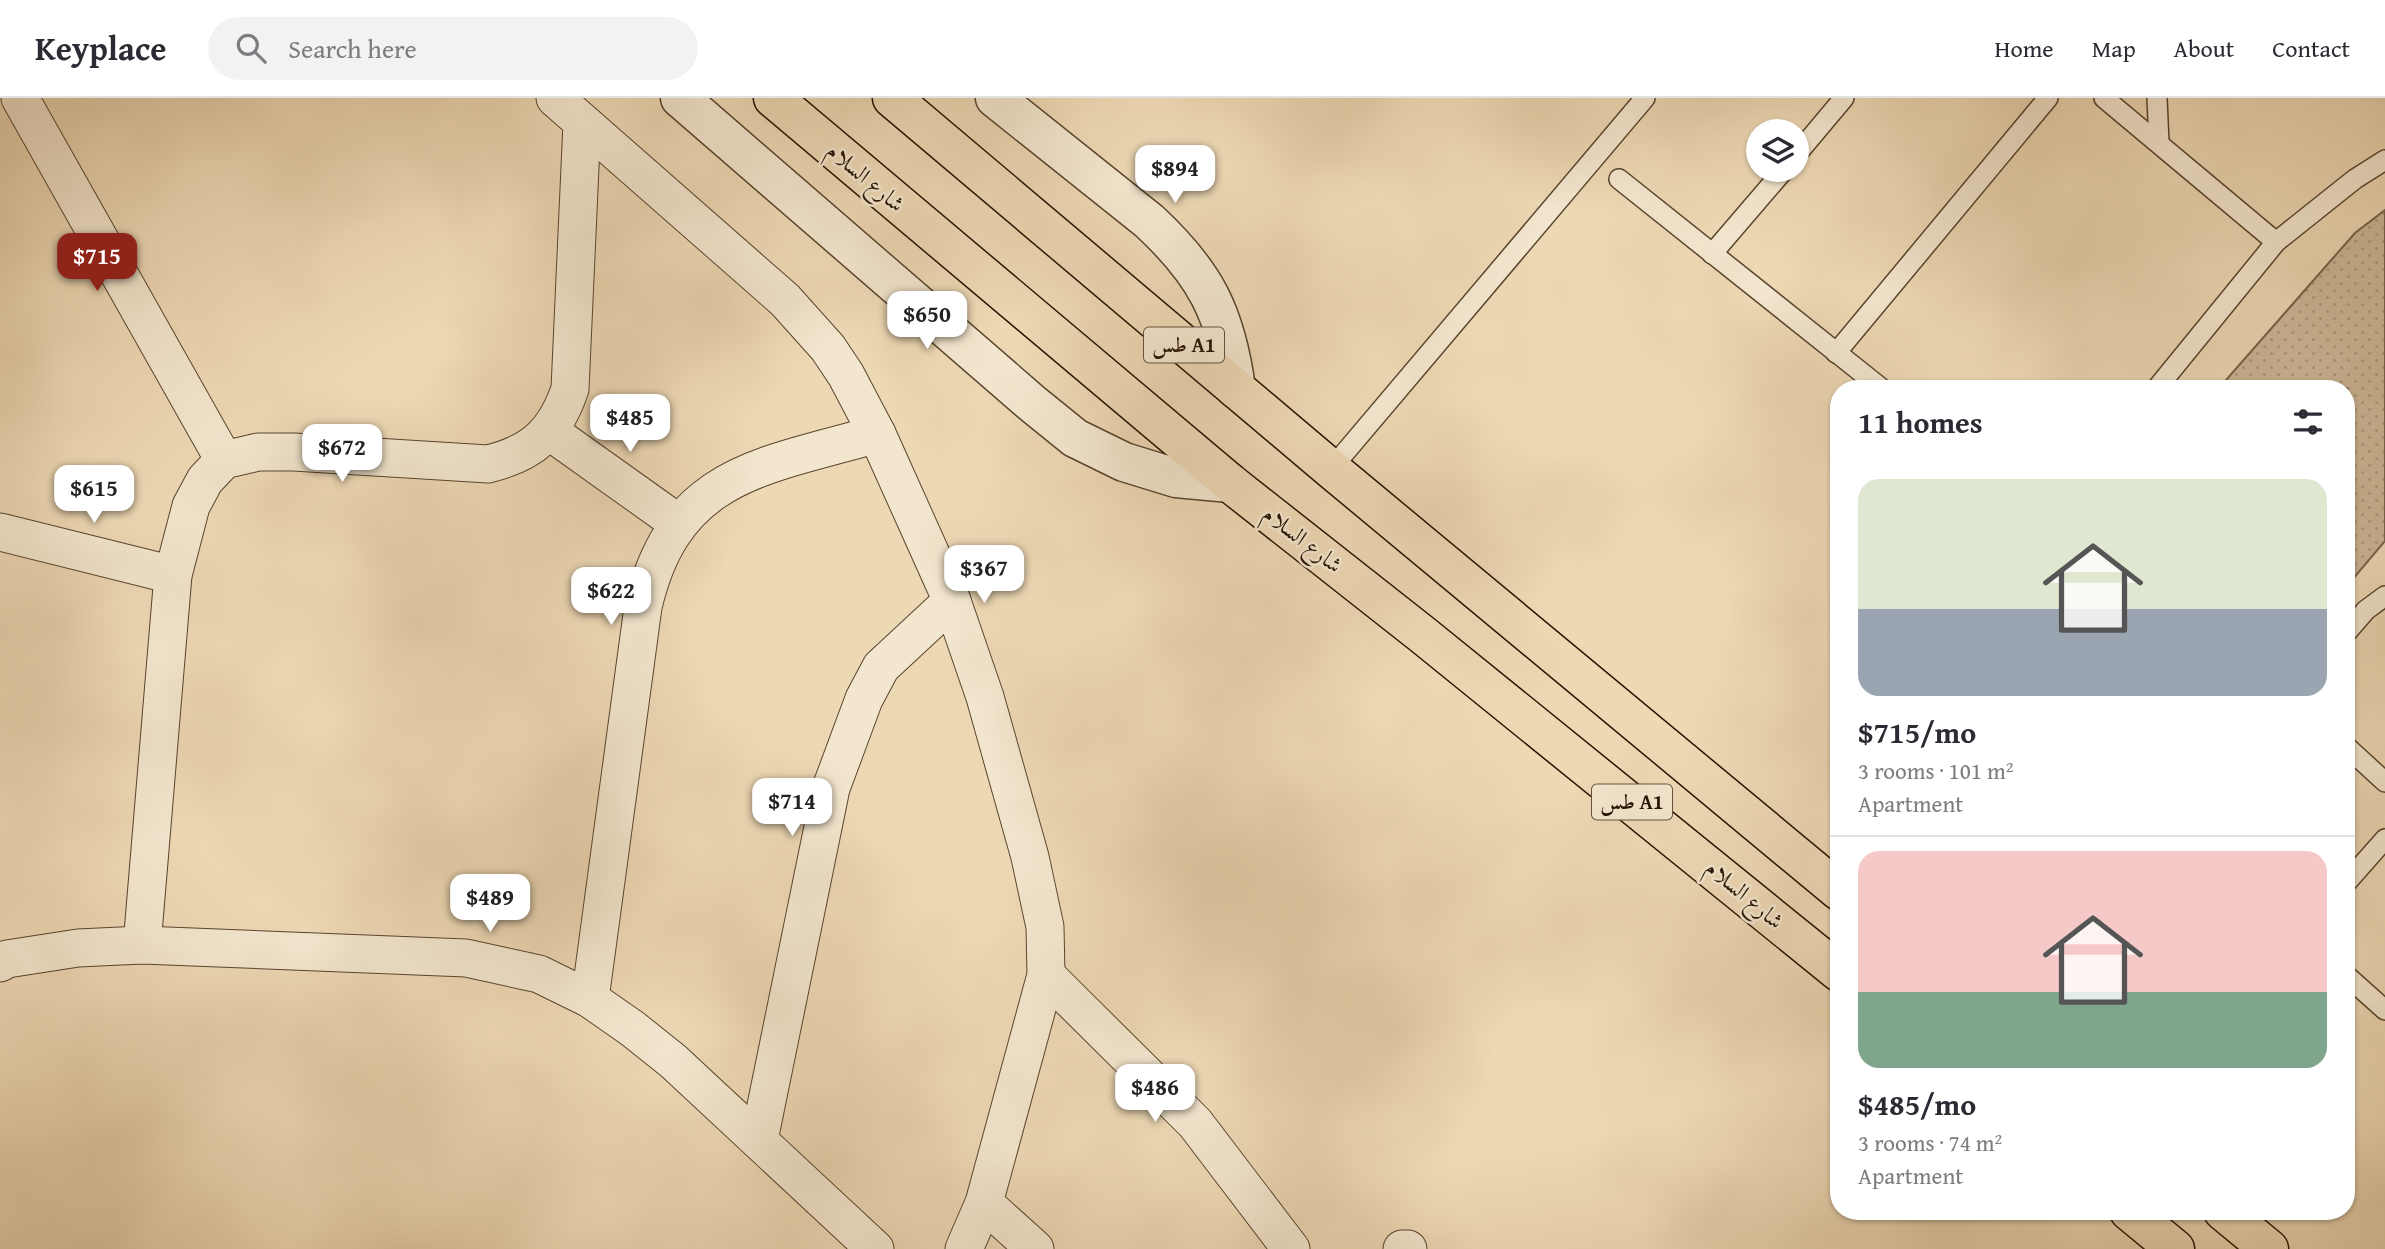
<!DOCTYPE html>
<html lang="en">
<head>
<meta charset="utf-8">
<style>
	:root { --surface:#fff; --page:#f2f2f3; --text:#2b2b33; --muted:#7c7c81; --line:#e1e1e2; --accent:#8f2418 }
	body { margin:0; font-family:"Gentium Book Plus",Amiri,serif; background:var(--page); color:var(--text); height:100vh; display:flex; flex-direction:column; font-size:26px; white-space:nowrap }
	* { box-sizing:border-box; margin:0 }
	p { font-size:23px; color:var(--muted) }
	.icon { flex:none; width:38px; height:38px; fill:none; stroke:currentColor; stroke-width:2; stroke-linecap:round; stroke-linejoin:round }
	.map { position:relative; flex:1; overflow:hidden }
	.details { position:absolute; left:1830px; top:282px; width:525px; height:840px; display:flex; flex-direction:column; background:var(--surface); border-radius:28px; box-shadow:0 2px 5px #0004 }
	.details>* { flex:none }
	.tools { position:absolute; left:1746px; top:21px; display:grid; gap:14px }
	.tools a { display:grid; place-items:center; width:63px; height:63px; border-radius:50%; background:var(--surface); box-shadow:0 2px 5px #0004; font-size:35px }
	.price { position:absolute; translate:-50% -60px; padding:0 16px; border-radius:14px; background:#fff; color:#222; font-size:23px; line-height:46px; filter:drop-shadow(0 2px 4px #0008) }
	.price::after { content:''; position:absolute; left:50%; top:42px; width:21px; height:16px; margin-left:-10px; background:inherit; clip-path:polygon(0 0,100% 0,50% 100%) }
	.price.current { background:var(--accent); color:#fff }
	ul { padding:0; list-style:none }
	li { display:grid; align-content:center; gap:14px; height:371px; padding:0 28px }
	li+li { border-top:2px solid var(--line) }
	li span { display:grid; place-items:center; height:217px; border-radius:21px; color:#555 }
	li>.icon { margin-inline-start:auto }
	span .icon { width:126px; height:126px; fill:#fffc; stroke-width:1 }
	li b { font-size:30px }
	h2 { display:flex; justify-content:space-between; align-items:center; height:84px; padding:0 28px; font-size:30px }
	header { display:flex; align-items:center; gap:42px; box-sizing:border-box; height:98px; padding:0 35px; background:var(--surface); border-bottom:2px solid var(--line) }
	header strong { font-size:33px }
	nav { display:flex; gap:38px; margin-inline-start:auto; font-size:24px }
	.search { width:490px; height:63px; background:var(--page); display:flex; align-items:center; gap:18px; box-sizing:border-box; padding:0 24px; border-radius:38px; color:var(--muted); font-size:26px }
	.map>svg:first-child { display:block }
	.garden { fill:url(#garden-dots); stroke:#78644c; stroke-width:2 }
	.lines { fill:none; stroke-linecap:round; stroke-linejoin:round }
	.service-casing { stroke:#58442e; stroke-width:22 }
	.minor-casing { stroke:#58442e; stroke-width:39 }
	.tertiary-casing { stroke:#58442e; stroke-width:41 }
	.trunk-casing { stroke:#261202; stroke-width:41 }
	.service { stroke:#f3e6ce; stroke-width:19 }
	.minor { stroke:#f3e6ce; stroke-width:37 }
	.tertiary { stroke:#f3e6ce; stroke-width:38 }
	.trunk { stroke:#edd8b4; stroke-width:38 }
	.labels { text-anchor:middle; stroke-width:5; stroke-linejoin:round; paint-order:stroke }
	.shield { fill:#f3e6ce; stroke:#64523f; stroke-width:2 }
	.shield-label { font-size:21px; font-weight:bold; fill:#261202 }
	.street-label { font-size:23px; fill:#261202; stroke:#f3e6ce }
</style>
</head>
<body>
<header>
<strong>Keyplace</strong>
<div class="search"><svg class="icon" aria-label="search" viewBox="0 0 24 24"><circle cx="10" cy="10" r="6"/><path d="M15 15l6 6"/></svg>Search here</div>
<nav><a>Home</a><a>Map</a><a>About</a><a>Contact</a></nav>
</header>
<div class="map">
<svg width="2385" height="1151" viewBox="0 0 2385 1151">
	<defs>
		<pattern id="garden-dots" width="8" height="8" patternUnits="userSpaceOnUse" patternTransform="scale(1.75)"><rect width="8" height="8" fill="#cbb696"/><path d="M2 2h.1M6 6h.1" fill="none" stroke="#ae9b80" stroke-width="1.8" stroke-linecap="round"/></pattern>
	</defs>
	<rect width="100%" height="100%" fill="#edd8b4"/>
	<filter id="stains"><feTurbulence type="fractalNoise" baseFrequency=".00286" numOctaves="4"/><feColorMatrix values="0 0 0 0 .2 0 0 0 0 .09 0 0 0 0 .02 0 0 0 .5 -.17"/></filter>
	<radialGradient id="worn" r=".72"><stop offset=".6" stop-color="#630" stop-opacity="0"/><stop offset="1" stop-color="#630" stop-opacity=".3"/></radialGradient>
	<polygon class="garden" points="2385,112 2385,443 2347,488 2347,290 2219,290 2355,135"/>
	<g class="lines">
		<defs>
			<g id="service">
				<polyline points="2104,0 2276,144"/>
				<polyline points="2157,0 2159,45"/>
				<polyline points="1797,56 1844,0"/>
				<polyline points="1619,81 1881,290"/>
				<polyline points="1712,156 1784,72"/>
				<polyline points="1836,255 2048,0"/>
				<polyline points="2157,290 2276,144 2355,81 2385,62"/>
				<polyline points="1331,371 1645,0"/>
				<polyline points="2347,534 2366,512 2385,498"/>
				<polyline points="2347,649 2385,684"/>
				<polyline points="2347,784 2385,741"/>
				<polyline points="2347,878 2385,912"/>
			</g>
			<g id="minor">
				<polyline points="20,0 224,362"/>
				<polyline points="555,0 785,202 828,250 846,277 877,336 952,503 985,599 1030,759 1045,829 1046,877 984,1105 964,1151"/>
				<polyline points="549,333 678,425"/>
				<polyline points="0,434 173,477"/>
				<path d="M142,847L173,477L191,408L205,382L224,362L258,354H294L488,366C533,355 555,335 570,291L582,25"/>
				<polyline points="0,865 7,861 78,850 142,847 466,860 539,876 590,901 633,931 673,963 875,1151"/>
				<polyline points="1046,877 1195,1025 1291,1151"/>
				<path d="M590,901L643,509C674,374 763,369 877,336"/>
				<polyline points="759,1042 831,690 864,601 881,569 952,503"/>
				<polyline points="984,1105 1035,1151"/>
				<polyline points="1402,1151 1408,1151"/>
			</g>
			<g id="tertiary">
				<polyline points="680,0 1033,306 1075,340 1124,364 1176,380 1230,385"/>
				<path d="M995,0L1149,123C1205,175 1226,215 1236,291"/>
			</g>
			<g id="trunk">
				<polyline points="773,0 1230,385 1423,537 1839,874"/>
				<polyline points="892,0 1331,371 1839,793"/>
				<polyline points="2129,1113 2175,1151"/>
				<polyline points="2223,1113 2269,1151"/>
			</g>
		</defs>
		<use href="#service" class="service-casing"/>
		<use href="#minor" class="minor-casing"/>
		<use href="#tertiary" class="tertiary-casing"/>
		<use href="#trunk" class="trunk-casing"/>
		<use href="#service" class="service"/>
		<use href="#minor" class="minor"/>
		<use href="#tertiary" class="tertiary"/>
		<use href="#trunk" class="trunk"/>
	</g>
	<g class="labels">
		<g class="shield">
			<rect x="1144" y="229.5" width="80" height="35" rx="5"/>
			<rect x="1592" y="686.5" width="80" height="35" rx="5"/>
		</g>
		<g class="shield-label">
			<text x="1184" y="254">طس A1</text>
			<text x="1632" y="711">طس A1</text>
		</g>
		<g class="street-label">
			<text transform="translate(866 79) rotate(40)" y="8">شارع السلام</text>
			<text transform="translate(1303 441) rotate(38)" y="8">شارع السلام</text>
			<text transform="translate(1745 796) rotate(40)" y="8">شارع السلام</text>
		</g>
	</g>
	<rect width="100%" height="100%" filter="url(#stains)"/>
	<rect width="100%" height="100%" fill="url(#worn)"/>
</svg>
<div class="tools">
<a><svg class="icon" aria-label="layers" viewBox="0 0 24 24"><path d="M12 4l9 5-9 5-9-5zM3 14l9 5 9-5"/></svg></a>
</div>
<b class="price" style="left:1175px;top:107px">$894</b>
<b class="price current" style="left:97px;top:195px">$715</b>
<b class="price" style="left:927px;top:253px">$650</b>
<b class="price" style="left:630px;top:356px">$485</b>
<b class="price" style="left:342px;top:386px">$672</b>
<b class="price" style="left:94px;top:427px">$615</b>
<b class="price" style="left:984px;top:507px">$367</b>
<b class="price" style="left:611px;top:529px">$622</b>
<b class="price" style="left:792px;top:740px">$714</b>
<b class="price" style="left:490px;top:836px">$489</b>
<b class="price" style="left:1155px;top:1026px">$486</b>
<section class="details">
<h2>11 homes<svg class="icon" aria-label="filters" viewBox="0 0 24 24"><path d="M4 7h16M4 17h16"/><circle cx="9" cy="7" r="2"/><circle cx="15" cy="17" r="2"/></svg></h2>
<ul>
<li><span style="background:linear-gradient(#dfe7d0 60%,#9aa5b1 0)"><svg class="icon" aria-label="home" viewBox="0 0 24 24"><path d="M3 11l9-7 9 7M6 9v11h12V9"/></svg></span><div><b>$715/mo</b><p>3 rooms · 101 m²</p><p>Apartment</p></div></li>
<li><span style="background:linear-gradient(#f6c9c9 65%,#7fa58c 0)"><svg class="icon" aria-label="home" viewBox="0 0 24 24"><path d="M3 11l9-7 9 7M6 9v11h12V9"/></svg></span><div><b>$485/mo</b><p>3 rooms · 74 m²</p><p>Apartment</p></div></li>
</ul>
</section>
</div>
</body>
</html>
